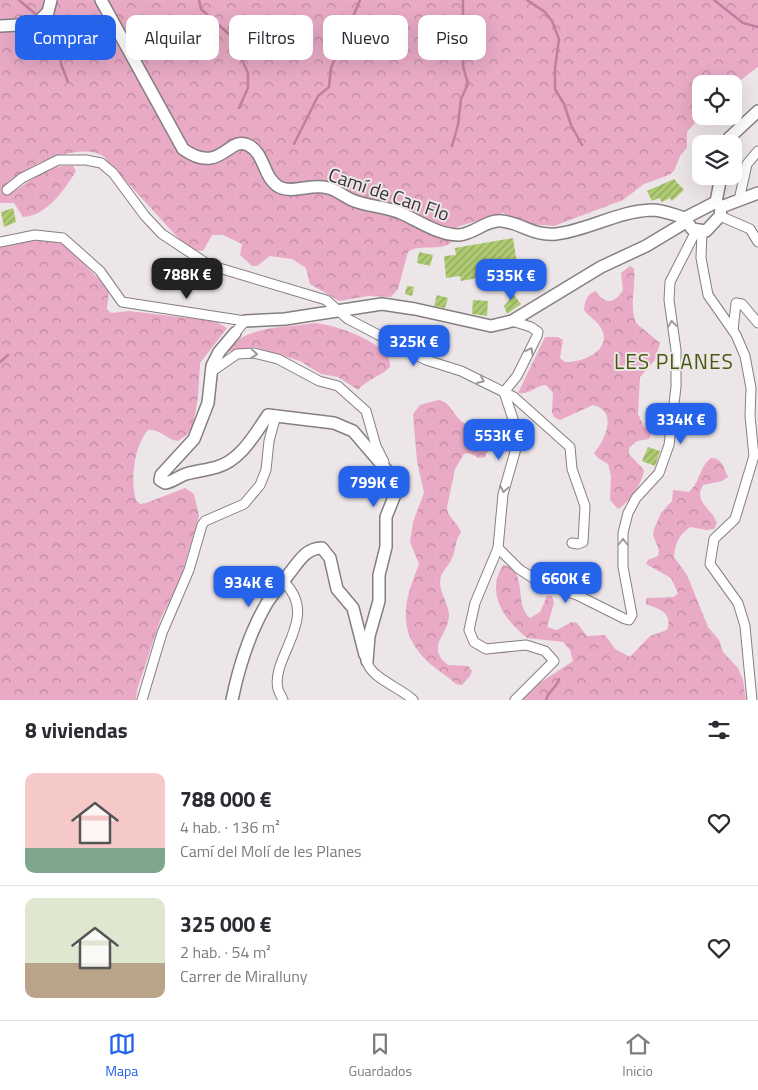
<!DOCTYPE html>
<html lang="es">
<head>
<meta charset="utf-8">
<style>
	:root { --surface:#fff; --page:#f2f2f3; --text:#2b2b33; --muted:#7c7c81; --line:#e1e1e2; --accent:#2563eb }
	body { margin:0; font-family:"Titillium Web",sans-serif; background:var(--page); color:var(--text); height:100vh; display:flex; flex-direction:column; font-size:19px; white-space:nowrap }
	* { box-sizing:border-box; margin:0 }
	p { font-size:16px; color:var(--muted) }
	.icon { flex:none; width:28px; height:28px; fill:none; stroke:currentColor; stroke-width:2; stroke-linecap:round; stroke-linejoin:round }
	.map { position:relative; height:700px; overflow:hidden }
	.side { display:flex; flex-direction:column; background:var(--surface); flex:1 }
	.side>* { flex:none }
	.banner { position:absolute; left:15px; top:15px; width:500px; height:45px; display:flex; gap:10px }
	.controls { position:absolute; left:692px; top:75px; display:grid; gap:10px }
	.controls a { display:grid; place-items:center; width:50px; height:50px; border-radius:10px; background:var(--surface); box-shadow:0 5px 20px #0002; font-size:25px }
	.price { position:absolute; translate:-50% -42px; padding:0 11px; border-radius:10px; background:var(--accent); color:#fff; font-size:16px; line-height:32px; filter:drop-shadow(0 1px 2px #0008) }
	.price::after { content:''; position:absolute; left:50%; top:30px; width:15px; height:11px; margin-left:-8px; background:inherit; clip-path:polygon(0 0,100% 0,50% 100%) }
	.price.selected { background:#222; color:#fff }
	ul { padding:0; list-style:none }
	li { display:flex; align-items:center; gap:15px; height:125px; padding:0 25px }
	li+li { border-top:1px solid var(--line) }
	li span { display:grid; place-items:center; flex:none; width:140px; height:100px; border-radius:10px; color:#555 }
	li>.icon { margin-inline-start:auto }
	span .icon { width:60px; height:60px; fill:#fffc; stroke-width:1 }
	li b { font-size:21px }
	h2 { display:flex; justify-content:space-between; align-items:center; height:60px; padding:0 25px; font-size:21px }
	.chip { padding:0 18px; border-radius:10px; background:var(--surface); box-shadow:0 5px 20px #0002; font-size:18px; line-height:45px }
	.chip.selected { background:var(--accent); color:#fff }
	.dock { display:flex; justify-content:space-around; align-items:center; height:70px; border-top:1px solid var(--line); background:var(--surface); font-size:14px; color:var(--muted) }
	.dock a { display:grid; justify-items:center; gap:2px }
	.dock .selected { color:var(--accent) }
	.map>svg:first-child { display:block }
	.forest { fill:url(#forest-crowns) }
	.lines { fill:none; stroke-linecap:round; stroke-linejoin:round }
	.stream { stroke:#c07f9c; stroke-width:2.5 }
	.building { fill:url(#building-hatch) }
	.street-casing { stroke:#857f82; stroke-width:11 }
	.secondary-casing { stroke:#857f82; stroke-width:14 }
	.street { stroke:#fff; stroke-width:9 }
	.secondary { stroke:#fff; stroke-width:11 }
	.oneway { stroke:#9c9a9a }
	.labels { text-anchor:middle; stroke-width:4; stroke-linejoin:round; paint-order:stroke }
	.street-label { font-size:19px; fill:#383536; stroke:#ede6e9 }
	.quarter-label { font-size:21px; letter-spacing:1px; fill:#465a0e; stroke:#ede6e9 }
</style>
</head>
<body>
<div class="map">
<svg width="758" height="700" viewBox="0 0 758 700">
	<defs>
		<pattern id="forest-crowns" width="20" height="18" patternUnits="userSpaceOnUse" patternTransform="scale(1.25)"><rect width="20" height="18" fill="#e9aac5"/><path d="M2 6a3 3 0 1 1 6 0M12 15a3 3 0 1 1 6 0" fill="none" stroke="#be8ba1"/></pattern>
		<pattern id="building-hatch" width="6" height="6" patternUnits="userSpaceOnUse" patternTransform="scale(1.25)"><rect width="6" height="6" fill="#afcc73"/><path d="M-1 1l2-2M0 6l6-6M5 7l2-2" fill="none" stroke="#8fa65f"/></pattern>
	</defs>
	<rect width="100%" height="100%" fill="#ede6e9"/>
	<g class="forest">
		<path d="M0,0H758V67L734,85L701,84V116L687,132V148L680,156L674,171L669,175L644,184L623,200L554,226L528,224L503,213L457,227C455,231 454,239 451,242C444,252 419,243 408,252L398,289L391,297L368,296L339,301L310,284L306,268L292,259L270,256L257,266H252L240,255L242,244L223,235H212L203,251L193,250L180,240L104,157C84,141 25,164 10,183C8,186 8,190 8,194C30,184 46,163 73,166L76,171C65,189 47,216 23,217L14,203H0Z"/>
		<path d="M54,239L67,246L109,290L107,309L111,313L129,311L205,320L217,322L227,328L200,363L198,397L193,425L188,434L178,441C166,440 160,428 148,430C134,446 130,480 136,500L140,504L146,503L185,488L194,494L199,516L180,580L161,618L137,690L136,700H0V246L17,242Z"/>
		<path d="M630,266L634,269C636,288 629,304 636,323L660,343L655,360L640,377L638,414L643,425L651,434L649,439L637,441L629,448V454L644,470C643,482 629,503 618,509L610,500L611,476L608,464L598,458L594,453C606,439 618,411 593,405L560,420L554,417L552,412L553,393L546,385C534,386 530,395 518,393L545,337H558L563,340L560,358L565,362C581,363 612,351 602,330C599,322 589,317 584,310C585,300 587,294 596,291C605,305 614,304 623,290L621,273Z"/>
		<path d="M315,323C333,324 394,344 390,367C380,377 367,379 358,390L338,377L321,374L300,361L255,347L225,352C246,325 284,328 315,323Z"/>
		<path d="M438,400C452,402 453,417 464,423C475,430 489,426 493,440L485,457L479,458L469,453L464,454L455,469L447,507C447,518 458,522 461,533C454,541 457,549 452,558C449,567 440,571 440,582C440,594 449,604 449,616C448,636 425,646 448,665L468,666L472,671L470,676L462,685L456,684C447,676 437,670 429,663C395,631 404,602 419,564L410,542L413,522L424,493L417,461L413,414L420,405Z"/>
		<path d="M711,458C722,458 724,468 728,477L722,481L703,485C693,503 712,508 717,523L714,529L707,530L690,527C679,535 675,543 674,557L687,575L708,627L719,640L723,652L738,668L743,680L746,700H521L538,684L573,661L570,650L563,642L527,638C505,620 485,594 503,565C529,569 513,605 530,618L540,612L547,596H552L554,603L547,627L557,630L572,622L577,623L587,636L605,635L615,649L630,657L650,636L667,630C673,612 659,609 646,604V598L674,597L678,593L671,578L646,564L648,560L658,556L659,550L653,535L654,529L661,513L672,501L673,490L689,492C700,483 699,467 711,458Z"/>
	</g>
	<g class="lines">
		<g class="stream">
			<polyline points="19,0 39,17"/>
			<polyline points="199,0 201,9 231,36 248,73 248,88 239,108"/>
			<polyline points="527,0 545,12 552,21 559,39 555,68 555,89 564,104 571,125 582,145"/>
			<polyline points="714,0 743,23 758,27"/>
			<polyline points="43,21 55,33 60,43 61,64 68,82"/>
			<polyline points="294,144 318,96 329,87 331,68 360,0"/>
			<polyline points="452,146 458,125 461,99 468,84 463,66 463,0"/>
			<polyline points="0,362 8,355"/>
			<path d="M546,700C548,691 557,688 559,679"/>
		</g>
	</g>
	<g class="building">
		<polygon points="674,179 684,190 672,201 670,198 662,202 659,198 652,201 647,191"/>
		<polygon points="13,208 16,222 4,227 1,212"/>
		<polygon points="513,238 518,271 461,281 460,276 446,278 444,256 456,255 455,248"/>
		<polygon points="419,252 433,255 430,266 417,263"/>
		<polygon points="407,286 414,287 412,296 405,294"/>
		<polygon points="507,286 521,304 507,314 504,306 510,299 503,289"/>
		<polygon points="437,295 448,298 445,308 434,306"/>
		<polygon points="473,300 488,301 487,316 472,314"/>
		<polygon points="648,447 660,451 655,466 642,461"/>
	</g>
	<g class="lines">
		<defs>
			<g id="street">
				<polyline points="7,190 22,178 58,160 86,160 101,163 113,173 145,216 162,234 209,265 326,300 348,319 426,360 461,371 514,397 570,447 572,469 585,506 583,542 578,544 572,543"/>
				<polyline points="739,200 747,164 758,151"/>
				<polyline points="720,216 750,229 758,242"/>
				<polyline points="702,232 701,258 708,295 736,335 745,356 751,388 750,416 754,456 735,519 714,539 710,564 738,603 745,626 752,700"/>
				<polyline points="0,242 35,235 63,238 100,271 122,302 245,321 235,333"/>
				<polyline points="733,330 736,303 742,304 758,323"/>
				<polyline points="211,372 237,354 254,353 278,359 319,381 338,386 366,411 376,446 384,462"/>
				<polyline points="504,392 517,431 517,445 503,494 498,548 475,603 469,630 474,642 486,649 526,645 545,651 554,661 515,700"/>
				<polyline points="504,392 517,376 537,336 538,332 531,327 512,321"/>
				<polyline points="498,548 519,569 539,582 577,595 625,619 629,620 632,615 623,567 623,533 628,513 636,498 659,473 669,445 676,387 676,350 669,300 670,282 696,231"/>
				<path d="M367,661C370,678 400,687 413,700"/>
				<polyline points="142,700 162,633 189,570 202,525 205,521 244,504 260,485 266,470 269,441 276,415"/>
				<path d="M283,700C282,697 279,693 278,689C270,657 321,618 284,582"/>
			</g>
			<g id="secondary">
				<path d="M101,0L183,149C221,176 228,135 248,145C265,153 263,178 279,187C294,194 312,183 328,188C337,190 343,196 352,200C368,207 387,206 403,214C420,222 439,235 459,235C474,234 487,219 502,221C521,223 533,236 556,234C589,230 618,211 652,210C663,210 674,215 685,218"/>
				<polyline points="0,26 36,24 48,12 51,0"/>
				<polyline points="728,144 729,138 758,111"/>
				<polyline points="716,202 721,176"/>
				<polyline points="721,207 758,193"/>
				<polyline points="685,218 692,229 706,231 720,216 721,207 716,202"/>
				<polyline points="685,218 716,202"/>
				<polyline points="245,321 285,319 382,304 415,309 491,326 512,321 601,267 646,246 686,222"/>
				<path d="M235,333L219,352L212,366L208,403L194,439L161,475L160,480L165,483C173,482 179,476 186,474C196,471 207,470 217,467C241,460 255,434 268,415L334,423L353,431L395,480L396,492L386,517V547L379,575V601L369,636L367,661"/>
				<path d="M232,700C239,666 250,632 267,603C273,593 282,584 288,575C298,563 305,548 322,548L330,558L337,589L353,608L365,655"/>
			</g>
		</defs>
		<use href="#street" class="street-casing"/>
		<use href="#secondary" class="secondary-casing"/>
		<use href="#street" class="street"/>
		<use href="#secondary" class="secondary"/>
	</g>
	<defs><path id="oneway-chevron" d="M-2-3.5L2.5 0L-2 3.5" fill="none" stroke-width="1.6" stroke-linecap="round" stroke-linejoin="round" transform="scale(1.25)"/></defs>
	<g class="oneway">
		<use href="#oneway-chevron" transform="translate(672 324) rotate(-97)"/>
		<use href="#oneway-chevron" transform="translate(530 351) rotate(-63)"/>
		<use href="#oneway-chevron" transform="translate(254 354) rotate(6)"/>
		<use href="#oneway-chevron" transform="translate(481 380) rotate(25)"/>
		<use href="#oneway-chevron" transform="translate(504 489) rotate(100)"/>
		<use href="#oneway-chevron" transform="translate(623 542) rotate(-90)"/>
	</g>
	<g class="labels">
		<g class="street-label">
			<text transform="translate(389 194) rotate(19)" y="7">Camí de Can Flo</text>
		</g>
		<g class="quarter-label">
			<text x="674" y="369">LES PLANES</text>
		</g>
	</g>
</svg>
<div class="controls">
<a><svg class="icon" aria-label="locate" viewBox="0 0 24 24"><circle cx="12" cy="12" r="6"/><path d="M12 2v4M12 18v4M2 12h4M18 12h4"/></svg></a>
<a><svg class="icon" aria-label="layers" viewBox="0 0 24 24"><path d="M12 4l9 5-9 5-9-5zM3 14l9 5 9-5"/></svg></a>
</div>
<b class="price selected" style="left:187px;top:300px">788K €</b>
<b class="price" style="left:511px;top:301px">535K €</b>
<b class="price" style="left:414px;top:367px">325K €</b>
<b class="price" style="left:681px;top:445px">334K €</b>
<b class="price" style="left:499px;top:461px">553K €</b>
<b class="price" style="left:374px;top:508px">799K €</b>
<b class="price" style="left:566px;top:604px">660K €</b>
<b class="price" style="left:249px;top:608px">934K €</b>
<div class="banner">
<a class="chip selected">Comprar</a>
<a class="chip">Alquilar</a>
<a class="chip">Filtros</a>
<a class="chip">Nuevo</a>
<a class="chip">Piso</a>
</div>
</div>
<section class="side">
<h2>8 viviendas<svg class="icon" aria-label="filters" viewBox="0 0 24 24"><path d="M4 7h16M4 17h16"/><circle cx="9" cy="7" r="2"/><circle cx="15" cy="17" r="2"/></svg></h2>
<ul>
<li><span style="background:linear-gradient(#f6c9c9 75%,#7fa58c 0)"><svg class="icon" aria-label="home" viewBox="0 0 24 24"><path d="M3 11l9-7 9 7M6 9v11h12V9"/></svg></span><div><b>788 000 €</b><p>4 hab. · 136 m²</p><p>Camí del Molí de les Planes</p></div><svg class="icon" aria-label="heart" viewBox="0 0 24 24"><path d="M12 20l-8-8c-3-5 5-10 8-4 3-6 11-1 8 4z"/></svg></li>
<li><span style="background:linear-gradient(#dfe7d0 65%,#b9a48a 0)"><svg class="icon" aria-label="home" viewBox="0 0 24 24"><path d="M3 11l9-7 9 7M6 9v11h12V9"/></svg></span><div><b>325 000 €</b><p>2 hab. · 54 m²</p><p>Carrer de Miralluny</p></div><svg class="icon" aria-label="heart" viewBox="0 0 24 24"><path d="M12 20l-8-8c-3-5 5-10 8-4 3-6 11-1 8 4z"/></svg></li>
</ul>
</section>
<nav class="dock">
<a class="selected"><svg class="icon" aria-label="map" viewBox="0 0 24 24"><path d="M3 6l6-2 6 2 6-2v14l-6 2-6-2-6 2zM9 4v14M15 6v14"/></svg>Mapa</a>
<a><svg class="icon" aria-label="saved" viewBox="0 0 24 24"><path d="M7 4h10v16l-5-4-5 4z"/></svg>Guardados</a>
<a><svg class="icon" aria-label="home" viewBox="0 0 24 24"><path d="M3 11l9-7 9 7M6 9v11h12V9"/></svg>Inicio</a>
</nav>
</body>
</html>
